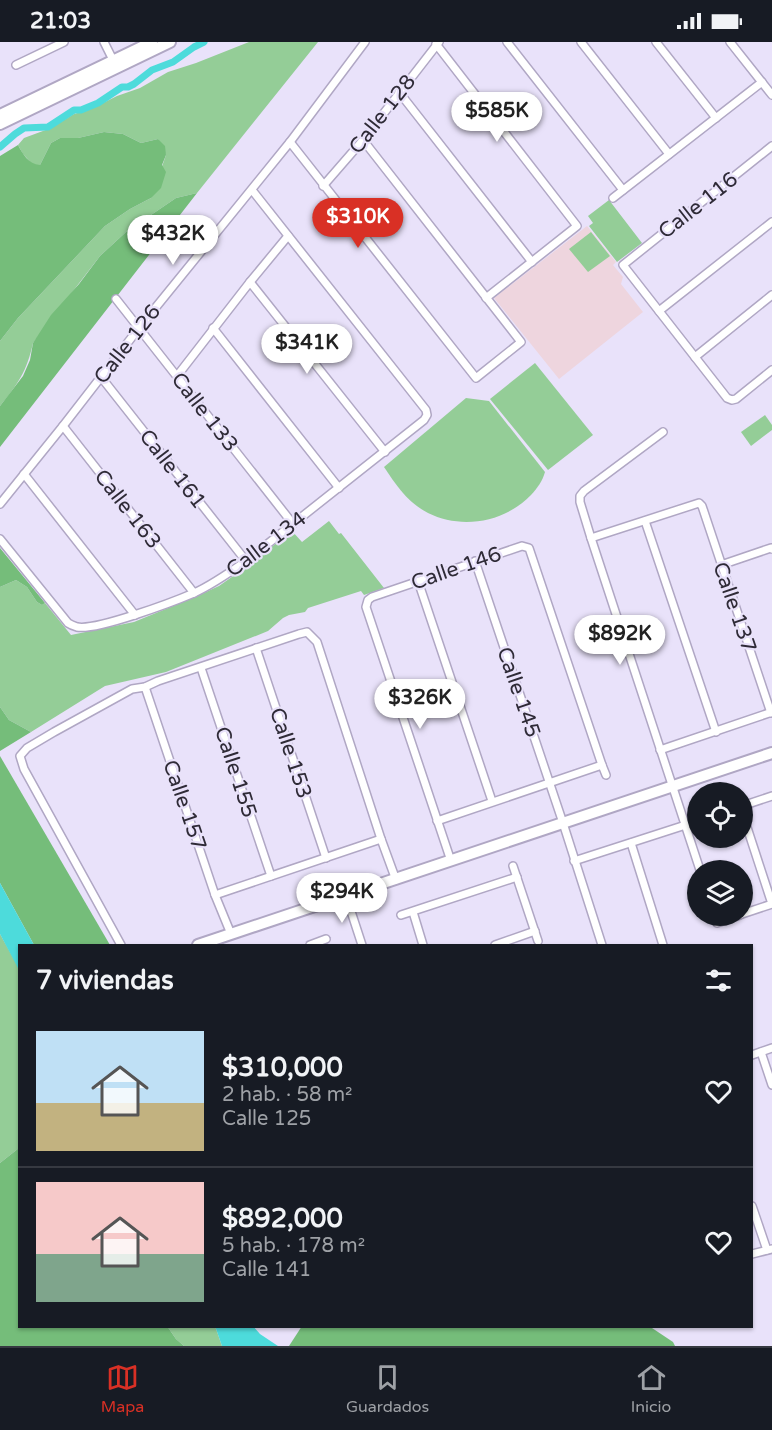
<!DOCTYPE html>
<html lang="es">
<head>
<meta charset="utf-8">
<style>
	:root { --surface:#171b24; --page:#242831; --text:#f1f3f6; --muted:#9ea1a6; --line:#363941; --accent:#d93025 }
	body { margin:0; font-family:"Varela Round",sans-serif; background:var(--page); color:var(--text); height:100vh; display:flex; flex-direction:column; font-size:22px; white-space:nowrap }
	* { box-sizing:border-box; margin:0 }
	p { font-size:20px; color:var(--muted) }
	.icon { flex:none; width:33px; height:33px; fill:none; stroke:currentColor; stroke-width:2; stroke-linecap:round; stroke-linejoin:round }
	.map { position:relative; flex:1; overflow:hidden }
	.panel { position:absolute; left:18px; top:902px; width:735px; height:384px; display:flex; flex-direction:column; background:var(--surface); border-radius:0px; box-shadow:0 2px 4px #0004 }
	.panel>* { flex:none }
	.controls { position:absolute; left:687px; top:740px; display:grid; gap:12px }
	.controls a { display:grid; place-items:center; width:66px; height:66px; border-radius:50%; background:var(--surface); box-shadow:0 2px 4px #0004; font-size:30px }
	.price { position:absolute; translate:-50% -51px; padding:0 14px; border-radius:21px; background:#fff; color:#222; font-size:20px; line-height:39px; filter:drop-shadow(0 2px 3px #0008) }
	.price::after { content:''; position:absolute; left:50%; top:36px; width:18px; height:14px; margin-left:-9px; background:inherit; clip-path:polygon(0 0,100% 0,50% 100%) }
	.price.current { background:var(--accent); color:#fff }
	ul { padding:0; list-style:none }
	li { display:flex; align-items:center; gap:18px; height:150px; padding:0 18px }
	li+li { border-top:2px solid var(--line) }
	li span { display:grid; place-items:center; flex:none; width:168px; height:120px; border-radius:0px; color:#555 }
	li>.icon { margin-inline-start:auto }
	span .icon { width:72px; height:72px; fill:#fffc; stroke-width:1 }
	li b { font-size:26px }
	h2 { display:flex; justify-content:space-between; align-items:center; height:72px; padding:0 18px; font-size:26px }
	.status { display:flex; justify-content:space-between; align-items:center; height:42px; padding:0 30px; background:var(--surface); direction:ltr }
	.status svg { height:16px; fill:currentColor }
	.tab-bar { display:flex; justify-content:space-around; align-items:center; height:84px; border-top:2px solid var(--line); background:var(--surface); font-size:16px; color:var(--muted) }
	.tab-bar a { display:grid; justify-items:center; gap:3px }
	.tab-bar .current { color:var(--accent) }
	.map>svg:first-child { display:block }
	.education { fill:#eed5de }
	.green { fill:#94cd97 }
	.forest { fill:#75bd7a }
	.water { fill:#4ddbdb }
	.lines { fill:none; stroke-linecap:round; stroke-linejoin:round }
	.canal { stroke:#4ddbdb; stroke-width:7 }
	.street-casing { stroke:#b0a7c4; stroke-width:10 }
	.secondary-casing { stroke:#b0a7c4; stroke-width:14 }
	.street { stroke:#fff; stroke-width:7 }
	.secondary { stroke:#fff; stroke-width:10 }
	.labels { text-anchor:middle; stroke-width:4.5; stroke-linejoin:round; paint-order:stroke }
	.street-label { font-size:21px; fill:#2f2b37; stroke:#e9e2fa }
</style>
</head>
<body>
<div class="status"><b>21:03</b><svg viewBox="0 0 49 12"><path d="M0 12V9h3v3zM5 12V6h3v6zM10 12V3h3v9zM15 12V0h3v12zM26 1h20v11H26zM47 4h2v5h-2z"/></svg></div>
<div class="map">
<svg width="772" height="1304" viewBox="0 0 772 1304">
	<rect width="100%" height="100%" fill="#e9e2fa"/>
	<polygon class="education" points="587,184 616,220 613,223 623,235 621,242 643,270 559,337 494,256"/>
	<g class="green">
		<path d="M249,0H318L197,151L176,156L126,190L100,214L33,301C27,329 18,342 0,364V299L18,276L105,184L130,167L151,156L166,113L158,97L141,101L123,92L104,90L78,96H60L51,101L40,123H33L23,112L18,103L24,96L51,86L74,72L91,67L117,54L140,46L168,30L196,21Z"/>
		<polygon points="609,158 642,201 617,220 589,184 593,181 588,174"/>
		<polygon points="591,190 610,214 588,230 569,207"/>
		<polygon points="535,321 593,393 548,428 490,357"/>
		<path d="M466,356L489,359L545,430C542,440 538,445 531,453C505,480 462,488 428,471C408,461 396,443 384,425Z"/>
		<polygon points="765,373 772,383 772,388 751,404 741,390"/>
		<polygon points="329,479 339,492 341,491 384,546 364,553 361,549 308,566 305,570 289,573 283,576 268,589 166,630 105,644 31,690 9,678 0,665 0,545 16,538 27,545 37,560 42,563 45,561 71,593 134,580 195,555 219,544 239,530 292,489 302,500"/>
		<polygon points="0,892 20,928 19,1106 0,1121"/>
		<polygon points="167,1284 215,1284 222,1304 184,1304 176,1297"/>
	</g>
	<g class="forest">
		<path d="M104,90L123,92L141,101L158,97L165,104L166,113L162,123L166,130L161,146L151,156L130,167L105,184L18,276L0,299V114L18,103C23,112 28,122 40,123L51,101L60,96H78Z"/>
		<polygon points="197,151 0,405 0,364 23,334 30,318 33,301 51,273 79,242 100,214 126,190 176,156"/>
		<polygon points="0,506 45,561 42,563 37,560 27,545 16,538 0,545"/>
		<polygon points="0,665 9,678 31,690 0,709"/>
		<polygon points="0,714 110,903 34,903 0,841"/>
		<polygon points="19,1106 20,1284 167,1284 176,1297 184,1304 0,1304 0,1121"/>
		<polygon points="302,1284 649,1284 673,1300 675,1304 289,1304"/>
	</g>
	<g class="water">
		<polygon points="0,841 34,903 20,903 19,928 0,892"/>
		<polygon points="215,1284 253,1284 260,1292 278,1304 222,1304"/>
	</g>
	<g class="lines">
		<polyline class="canal" points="0,105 15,92 24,86 48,85 74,68 81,68 98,61 122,45 128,45 134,42 152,28 173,20 194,5 204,0"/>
		<defs>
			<g id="street">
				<polyline points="104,0 114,20"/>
				<polyline points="507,0 623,148"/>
				<polyline points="581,0 669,112"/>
				<polyline points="656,0 716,76"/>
				<polyline points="730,0 772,53"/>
				<polyline points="436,2 577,184 486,256"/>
				<polyline points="16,23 64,0"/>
				<polyline points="399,50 532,220"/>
				<polyline points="290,100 476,336 521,300 363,98"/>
				<polyline points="772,104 623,223 727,356 732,358 736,357 772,328"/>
				<polyline points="323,144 363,98 439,0"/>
				<polyline points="613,156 762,40"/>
				<polyline points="250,240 385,410"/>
				<polyline points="116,257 293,482"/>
				<polyline points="659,269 772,180"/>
				<polyline points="213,286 339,446"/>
				<polyline points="695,315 772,253"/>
				<polyline points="177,334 250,240 288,194"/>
				<polyline points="101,335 246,519"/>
				<polyline points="63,384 194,551"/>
				<polyline points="663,390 584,449 580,454 580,460 591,496 700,828"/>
				<polyline points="24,432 135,573"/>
				<polyline points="0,462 63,384 139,286 290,100 365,0"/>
				<polyline points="645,479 716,690"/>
				<polyline points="591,496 699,461 702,464 771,671"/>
				<path d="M0,497L68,581C71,583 74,584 77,585C96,589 173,560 194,551C212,543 229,531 246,519L424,378L427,373L426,368L252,148"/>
				<polyline points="475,519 563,781 602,903"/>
				<polyline points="721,523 771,506 772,507"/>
				<polyline points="418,539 492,759"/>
				<polyline points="256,606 326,816"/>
				<polyline points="201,626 271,834"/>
				<polyline points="145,645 215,853 231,892"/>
				<polyline points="660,708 772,670"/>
				<polyline points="742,764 772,754"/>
				<polyline points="742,770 772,862 742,872"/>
				<polyline points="437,779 602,723"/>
				<polyline points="631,801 663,903"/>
				<polyline points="451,819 366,565 368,558 372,555 522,504 529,506 602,723 606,733"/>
				<polyline points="574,819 698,779"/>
				<polyline points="513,824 538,899"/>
				<polyline points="215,853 381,797"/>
				<polyline points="346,854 362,903"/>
				<polyline points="413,870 423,903"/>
				<polyline points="401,873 517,835"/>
				<polyline points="714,873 717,881 740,873"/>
				<polyline points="121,903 24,727 20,714 27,706 54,690 132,647 145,645 158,639 299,592 307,590 317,600 381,797 396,838"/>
				<polyline points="310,903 326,897"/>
				<polyline points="495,903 535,889"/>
				<polyline points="761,1010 772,1043"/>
				<polyline points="752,1013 772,1006"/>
				<polyline points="752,1164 767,1208"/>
				<polyline points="752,1212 772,1207"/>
			</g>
			<g id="secondary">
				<polyline points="0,73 152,0"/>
				<polyline points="0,82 170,0"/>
				<polyline points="198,903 772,711"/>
			</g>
		</defs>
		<use href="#street" class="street-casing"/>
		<use href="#secondary" class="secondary-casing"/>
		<use href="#street" class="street"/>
		<use href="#secondary" class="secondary"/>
	</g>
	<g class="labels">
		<g class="street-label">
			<text transform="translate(382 72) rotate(-52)" y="7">Calle 128</text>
			<text transform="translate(698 163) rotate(-38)" y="7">Calle 116</text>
			<text transform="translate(127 302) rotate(-52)" y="7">Calle 126</text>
			<text transform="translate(205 370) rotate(52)" y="7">Calle 133</text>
			<text transform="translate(173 427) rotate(52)" y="7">Calle 161</text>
			<text transform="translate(128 467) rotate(52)" y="7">Calle 163</text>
			<text transform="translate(266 502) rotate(-37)" y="7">Calle 134</text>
			<text transform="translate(456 526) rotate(-19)" y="7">Calle 146</text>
			<text transform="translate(735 565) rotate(71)" y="7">Calle 137</text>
			<text transform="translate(519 650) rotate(71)" y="7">Calle 145</text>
			<text transform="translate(291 711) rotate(72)" y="7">Calle 153</text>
			<text transform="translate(236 730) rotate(72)" y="7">Calle 155</text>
			<text transform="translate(185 763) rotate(71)" y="7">Calle 157</text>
		</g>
	</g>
</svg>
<div class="controls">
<a><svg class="icon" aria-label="locate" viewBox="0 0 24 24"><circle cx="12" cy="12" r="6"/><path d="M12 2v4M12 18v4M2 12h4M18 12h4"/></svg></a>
<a><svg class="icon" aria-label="layers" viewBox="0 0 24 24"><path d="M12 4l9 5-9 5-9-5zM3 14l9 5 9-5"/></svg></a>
</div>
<b class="price" style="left:497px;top:101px">$585K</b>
<b class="price current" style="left:358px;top:207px">$310K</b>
<b class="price" style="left:173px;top:224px">$432K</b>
<b class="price" style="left:307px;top:333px">$341K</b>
<b class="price" style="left:620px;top:624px">$892K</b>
<b class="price" style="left:420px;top:688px">$326K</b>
<b class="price" style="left:342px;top:882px">$294K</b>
<section class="panel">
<h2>7 viviendas<svg class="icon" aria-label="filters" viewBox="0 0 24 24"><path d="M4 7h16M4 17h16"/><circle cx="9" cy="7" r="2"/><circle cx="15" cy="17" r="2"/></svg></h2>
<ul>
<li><span style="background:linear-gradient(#bfe0f5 60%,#c2b280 0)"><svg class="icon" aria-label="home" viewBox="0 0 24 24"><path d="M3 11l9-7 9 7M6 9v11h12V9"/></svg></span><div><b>$310,000</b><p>2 hab. · 58 m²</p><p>Calle 125</p></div><svg class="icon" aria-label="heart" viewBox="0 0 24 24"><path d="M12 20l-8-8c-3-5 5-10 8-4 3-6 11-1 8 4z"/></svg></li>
<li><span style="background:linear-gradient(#f6c9c9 60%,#7fa58c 0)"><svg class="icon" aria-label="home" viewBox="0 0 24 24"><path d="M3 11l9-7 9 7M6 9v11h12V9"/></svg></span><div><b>$892,000</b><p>5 hab. · 178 m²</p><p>Calle 141</p></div><svg class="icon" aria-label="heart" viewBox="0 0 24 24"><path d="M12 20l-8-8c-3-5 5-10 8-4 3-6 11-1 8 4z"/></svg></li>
</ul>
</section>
</div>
<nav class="tab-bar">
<a class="current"><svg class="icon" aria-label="map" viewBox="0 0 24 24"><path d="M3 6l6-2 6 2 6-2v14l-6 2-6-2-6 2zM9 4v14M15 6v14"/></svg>Mapa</a>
<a><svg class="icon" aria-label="saved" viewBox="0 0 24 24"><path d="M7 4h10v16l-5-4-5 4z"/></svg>Guardados</a>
<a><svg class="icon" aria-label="home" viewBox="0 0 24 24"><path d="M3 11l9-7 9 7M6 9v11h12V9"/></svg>Inicio</a>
</nav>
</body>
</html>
